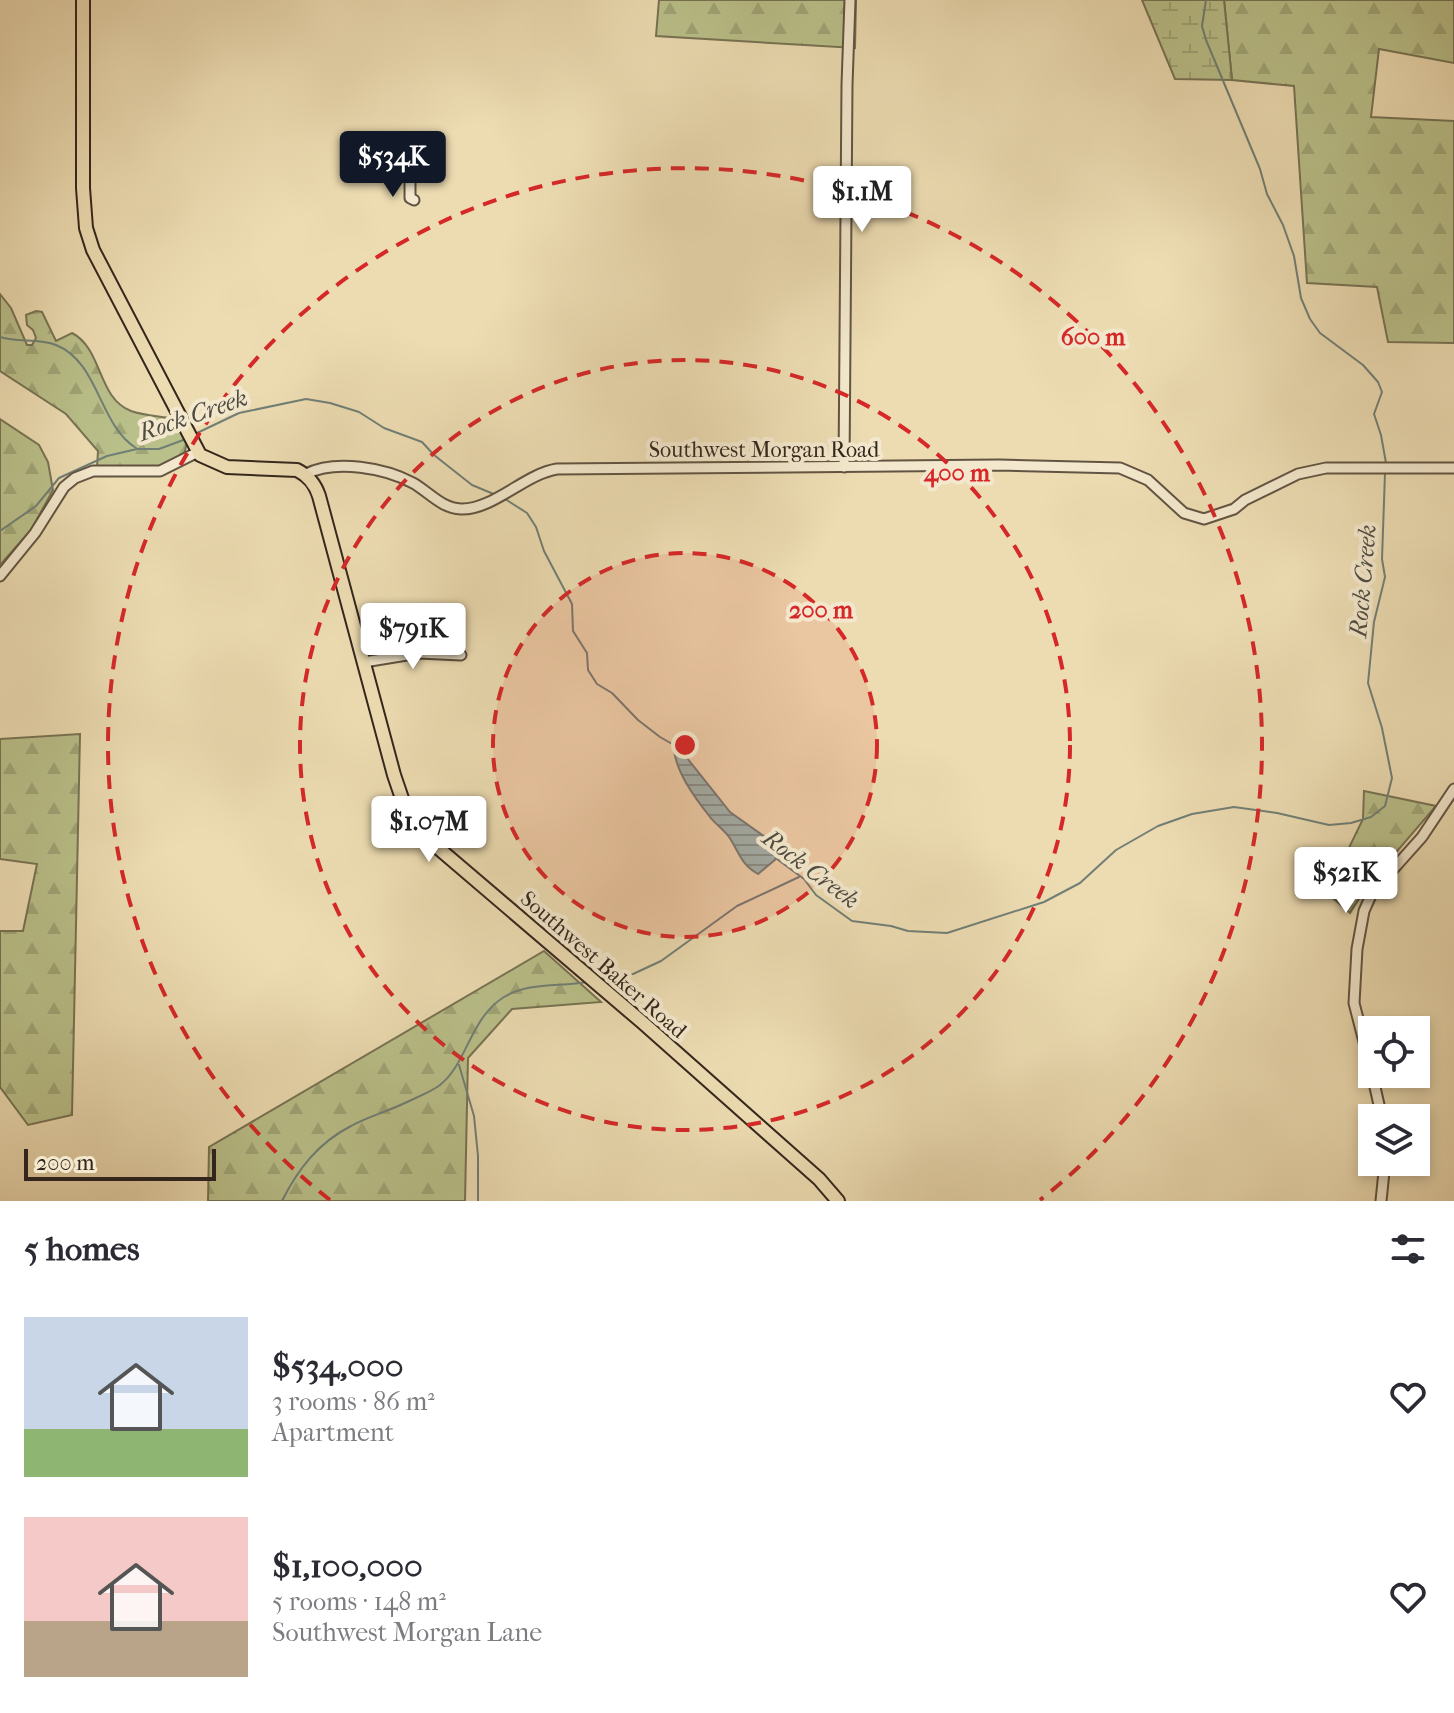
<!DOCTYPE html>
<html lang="en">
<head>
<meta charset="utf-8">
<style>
	:root { --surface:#fff; --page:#f2f2f3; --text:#2b2b33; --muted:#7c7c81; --accent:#111827 }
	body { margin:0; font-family:"IM FELL French Canon",serif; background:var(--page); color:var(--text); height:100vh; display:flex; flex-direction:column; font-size:30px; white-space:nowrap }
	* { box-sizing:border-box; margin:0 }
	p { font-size:26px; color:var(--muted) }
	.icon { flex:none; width:44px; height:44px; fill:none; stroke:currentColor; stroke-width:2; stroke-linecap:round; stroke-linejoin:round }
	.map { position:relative; height:1201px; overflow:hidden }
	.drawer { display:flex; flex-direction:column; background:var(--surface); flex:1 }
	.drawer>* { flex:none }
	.controls { position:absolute; left:1358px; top:1016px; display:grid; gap:16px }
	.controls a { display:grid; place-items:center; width:72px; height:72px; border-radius:0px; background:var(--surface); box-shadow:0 4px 12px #0003; font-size:40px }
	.scale { position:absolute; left:24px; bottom:20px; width:192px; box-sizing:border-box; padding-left:8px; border:4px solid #34261d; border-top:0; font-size:22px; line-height:28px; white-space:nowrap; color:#34261d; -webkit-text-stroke:6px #f3e8cd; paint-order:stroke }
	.price { position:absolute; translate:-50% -68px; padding:0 18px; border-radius:8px; background:#fff; color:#222; font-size:26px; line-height:52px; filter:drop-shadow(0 2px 4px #0008) }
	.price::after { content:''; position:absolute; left:50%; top:48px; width:24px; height:18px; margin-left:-12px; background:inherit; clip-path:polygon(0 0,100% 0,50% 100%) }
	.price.active { background:var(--accent); color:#fff }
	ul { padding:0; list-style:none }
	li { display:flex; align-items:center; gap:24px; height:200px; padding:0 24px }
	li span { display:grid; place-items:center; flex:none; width:224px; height:160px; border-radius:0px; color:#555 }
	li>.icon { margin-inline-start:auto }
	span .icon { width:96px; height:96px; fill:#fffc; stroke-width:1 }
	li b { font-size:34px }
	h2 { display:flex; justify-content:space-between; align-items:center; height:96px; padding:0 24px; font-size:34px }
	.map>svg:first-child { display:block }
	.forest { fill:url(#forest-firs); stroke:#777354; stroke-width:2 }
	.wetland { fill:url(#wetland-marsh); stroke:#777354; stroke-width:2 }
	.water { fill:url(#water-rules); stroke:#717f76; stroke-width:2 }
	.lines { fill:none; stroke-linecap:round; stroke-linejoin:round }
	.stream { stroke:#717f76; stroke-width:2 }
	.minor-casing { stroke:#625442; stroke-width:13 }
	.major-casing { stroke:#34261d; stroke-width:16 }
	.minor { stroke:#f3e8cd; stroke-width:9 }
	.major { stroke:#eddcb2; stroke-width:12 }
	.ring { fill:none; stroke:#d62828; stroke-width:4; stroke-dasharray:14 10 }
	.labels { text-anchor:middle; stroke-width:8; stroke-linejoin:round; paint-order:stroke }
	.street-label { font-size:22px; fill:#34261d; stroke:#f3e8cd }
	.water-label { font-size:24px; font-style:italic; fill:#4e4b42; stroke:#f3e8cd }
	.centre { fill:#d62828; stroke:#f3e8cd; stroke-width:4 }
	.ring-label { font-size:24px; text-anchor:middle; font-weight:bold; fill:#d62828; stroke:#f3e8cd; stroke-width:8; stroke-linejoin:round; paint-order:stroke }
</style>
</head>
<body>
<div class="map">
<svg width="1454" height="1201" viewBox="0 0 1454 1201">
	<defs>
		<pattern id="forest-firs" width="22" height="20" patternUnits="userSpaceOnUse" patternTransform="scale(2)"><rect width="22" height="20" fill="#bac08a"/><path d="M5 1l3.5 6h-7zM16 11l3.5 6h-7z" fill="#a0a577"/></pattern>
		<pattern id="wetland-marsh" width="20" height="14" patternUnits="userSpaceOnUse" patternTransform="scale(2)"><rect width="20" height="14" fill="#bac08a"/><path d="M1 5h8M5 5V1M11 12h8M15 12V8" fill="none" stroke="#a0a577"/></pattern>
		<pattern id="water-rules" width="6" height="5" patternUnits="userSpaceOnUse" patternTransform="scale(2)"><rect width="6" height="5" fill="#9abab1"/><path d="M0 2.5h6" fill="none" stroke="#7e978f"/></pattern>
	</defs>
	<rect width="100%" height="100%" fill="#eddcb2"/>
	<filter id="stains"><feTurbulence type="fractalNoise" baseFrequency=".0025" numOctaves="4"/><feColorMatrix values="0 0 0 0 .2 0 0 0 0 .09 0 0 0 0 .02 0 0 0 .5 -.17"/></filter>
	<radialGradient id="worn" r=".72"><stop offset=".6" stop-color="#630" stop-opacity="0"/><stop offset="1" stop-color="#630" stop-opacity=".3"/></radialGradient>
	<g class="forest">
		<polygon points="659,0 856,0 855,48 656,36"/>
		<polygon points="1224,0 1454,0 1454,63 1379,49 1371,117 1454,121 1454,343 1388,342 1377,287 1307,283 1294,86 1232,80"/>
		<path d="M0,294L11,308L27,345H32L36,338L33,330L27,325L26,315L36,311L42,312L56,341L72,333C103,349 97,398 131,411C145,416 161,416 175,419L187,442L184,455L157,468L97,467L98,451L66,414L0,371Z"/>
		<polygon points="0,419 39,445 48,462 53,490 31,530 0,565"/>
		<polygon points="80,734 72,1115 28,1125 0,1087 0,931 23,931 37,864 0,859 0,739"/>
		<polygon points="1364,791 1436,806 1367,886 1350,913 1327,893 1363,819"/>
		<polygon points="544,951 601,1002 512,1009 468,1058 465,1201 208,1201 209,1147"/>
	</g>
	<polygon class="wetland" points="1142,0 1224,0 1232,80 1175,79"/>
	<path class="water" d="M674,744L681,747L687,758L730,812L768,839L776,859L758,874C742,865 740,855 731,840C726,831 716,825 710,817C695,798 673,769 674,744Z"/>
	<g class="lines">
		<g class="stream">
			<polyline points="1206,0 1202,26 1206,40 1260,169 1267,194 1283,225 1294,256 1301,298 1310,319 1320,333 1363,365 1378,382 1382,392 1374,414 1381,435 1386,463"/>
			<path d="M0,337C18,343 38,338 56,345C99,362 99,425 136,448"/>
			<polyline points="195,434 239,413 306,399 330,403 359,412 384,428 422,442 434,455 472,485 496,495"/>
			<polyline points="505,499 527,513 536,527 544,551 572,604 573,631 587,653 588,670 597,684 612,693 638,720 660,737 674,745"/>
			<polyline points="0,531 36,506 59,478 107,456 137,449 159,449 186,439"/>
			<polyline points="777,859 804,879 816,895 852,921 891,926 908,931 947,933 1044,902 1080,883 1116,850 1158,826 1192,814 1234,807 1277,813 1329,825 1351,823 1371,817 1385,806 1392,778 1382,728 1368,683 1374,622 1385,577 1382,559 1385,473"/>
			<polyline points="601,980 633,974 661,961 737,906 799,877"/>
			<polyline points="459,1065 474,1116 478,1156 478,1201"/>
			<path d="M282,1201C298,1169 318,1143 351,1126C369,1116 389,1111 407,1102C417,1097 431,1092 440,1085C467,1064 470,1018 504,997C529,982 559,987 587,982"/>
		</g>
		<defs>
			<g id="minor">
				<polyline points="410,170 410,198 414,200"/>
				<polyline points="844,467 847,85 850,0"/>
				<path d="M306,474C336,459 385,468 413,483C429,492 441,508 461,509C493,510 525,474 557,469L999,465L1120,468L1148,480L1184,513L1204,519L1234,509L1245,500L1298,474L1326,468H1454"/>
				<polyline points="0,576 35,533 64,487 75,478 93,471 160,471 198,452"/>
				<polyline points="364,662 419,653 461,655"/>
				<polyline points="1372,1073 1354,1003 1357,949 1364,911 1372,893 1422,837 1454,789"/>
				<polyline points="1372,1074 1382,1118"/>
				<polyline points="1381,1201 1385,1162"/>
			</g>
			<path id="major" d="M83,0V188L86,228L93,250L200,455L227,467L297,470C309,476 315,484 319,496L394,775L409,819L437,847L642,1022L819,1179L838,1201"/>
		</defs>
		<use href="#minor" class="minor-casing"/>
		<use href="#major" class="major-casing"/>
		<use href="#minor" class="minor"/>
		<use href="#major" class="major"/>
	</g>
	<circle cx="685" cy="745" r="192" fill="#d62828" fill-opacity=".12"/>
	<g class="ring">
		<circle cx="685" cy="745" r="192"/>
		<circle cx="685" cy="745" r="385"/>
		<path d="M330 1200A577 577 0 1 1 1040 1200"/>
	</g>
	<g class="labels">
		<g class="street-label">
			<text x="764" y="457">Southwest Morgan Road</text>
			<text transform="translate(604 964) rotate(41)" y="8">Southwest Baker Road</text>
		</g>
		<g class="water-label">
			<text transform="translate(193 415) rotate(-19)" y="8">Rock Creek</text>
			<text transform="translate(1363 581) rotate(-85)" y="8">Rock Creek</text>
			<text transform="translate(811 869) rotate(37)" y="8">Rock Creek</text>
		</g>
	</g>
	<circle cx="685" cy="745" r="12" class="centre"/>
	<g class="ring-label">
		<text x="1093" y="345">600 m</text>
		<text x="957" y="481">400 m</text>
		<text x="821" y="618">200 m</text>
	</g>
	<rect width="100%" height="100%" filter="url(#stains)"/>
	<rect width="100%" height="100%" fill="url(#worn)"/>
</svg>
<div class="controls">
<a><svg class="icon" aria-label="locate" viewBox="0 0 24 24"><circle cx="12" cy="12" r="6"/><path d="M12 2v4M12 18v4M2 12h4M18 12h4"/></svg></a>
<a><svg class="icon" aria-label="layers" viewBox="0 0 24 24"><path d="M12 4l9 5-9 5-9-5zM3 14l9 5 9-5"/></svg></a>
</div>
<div class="scale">200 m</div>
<b class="price active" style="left:393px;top:199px">$534K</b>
<b class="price" style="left:862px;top:234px">$1.1M</b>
<b class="price" style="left:413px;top:671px">$791K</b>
<b class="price" style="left:429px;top:864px">$1.07M</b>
<b class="price" style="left:1346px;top:915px">$521K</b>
</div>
<section class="drawer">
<h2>5 homes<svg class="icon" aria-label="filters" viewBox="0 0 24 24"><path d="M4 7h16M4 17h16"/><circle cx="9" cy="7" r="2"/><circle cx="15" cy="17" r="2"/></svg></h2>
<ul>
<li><span style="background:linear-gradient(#c9d6e8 70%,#8fb573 0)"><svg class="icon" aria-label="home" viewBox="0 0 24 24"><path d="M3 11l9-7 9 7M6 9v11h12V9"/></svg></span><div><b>$534,000</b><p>3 rooms · 86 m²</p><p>Apartment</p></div><svg class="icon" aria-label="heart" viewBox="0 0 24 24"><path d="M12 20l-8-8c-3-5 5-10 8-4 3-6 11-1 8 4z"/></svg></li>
<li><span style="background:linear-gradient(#f6c9c9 65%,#b9a48a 0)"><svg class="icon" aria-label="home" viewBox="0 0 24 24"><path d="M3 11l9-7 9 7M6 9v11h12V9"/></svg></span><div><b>$1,100,000</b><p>5 rooms · 148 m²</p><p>Southwest Morgan Lane</p></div><svg class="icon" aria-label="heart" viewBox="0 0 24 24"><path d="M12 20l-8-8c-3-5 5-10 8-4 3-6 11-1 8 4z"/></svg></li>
</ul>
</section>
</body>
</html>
